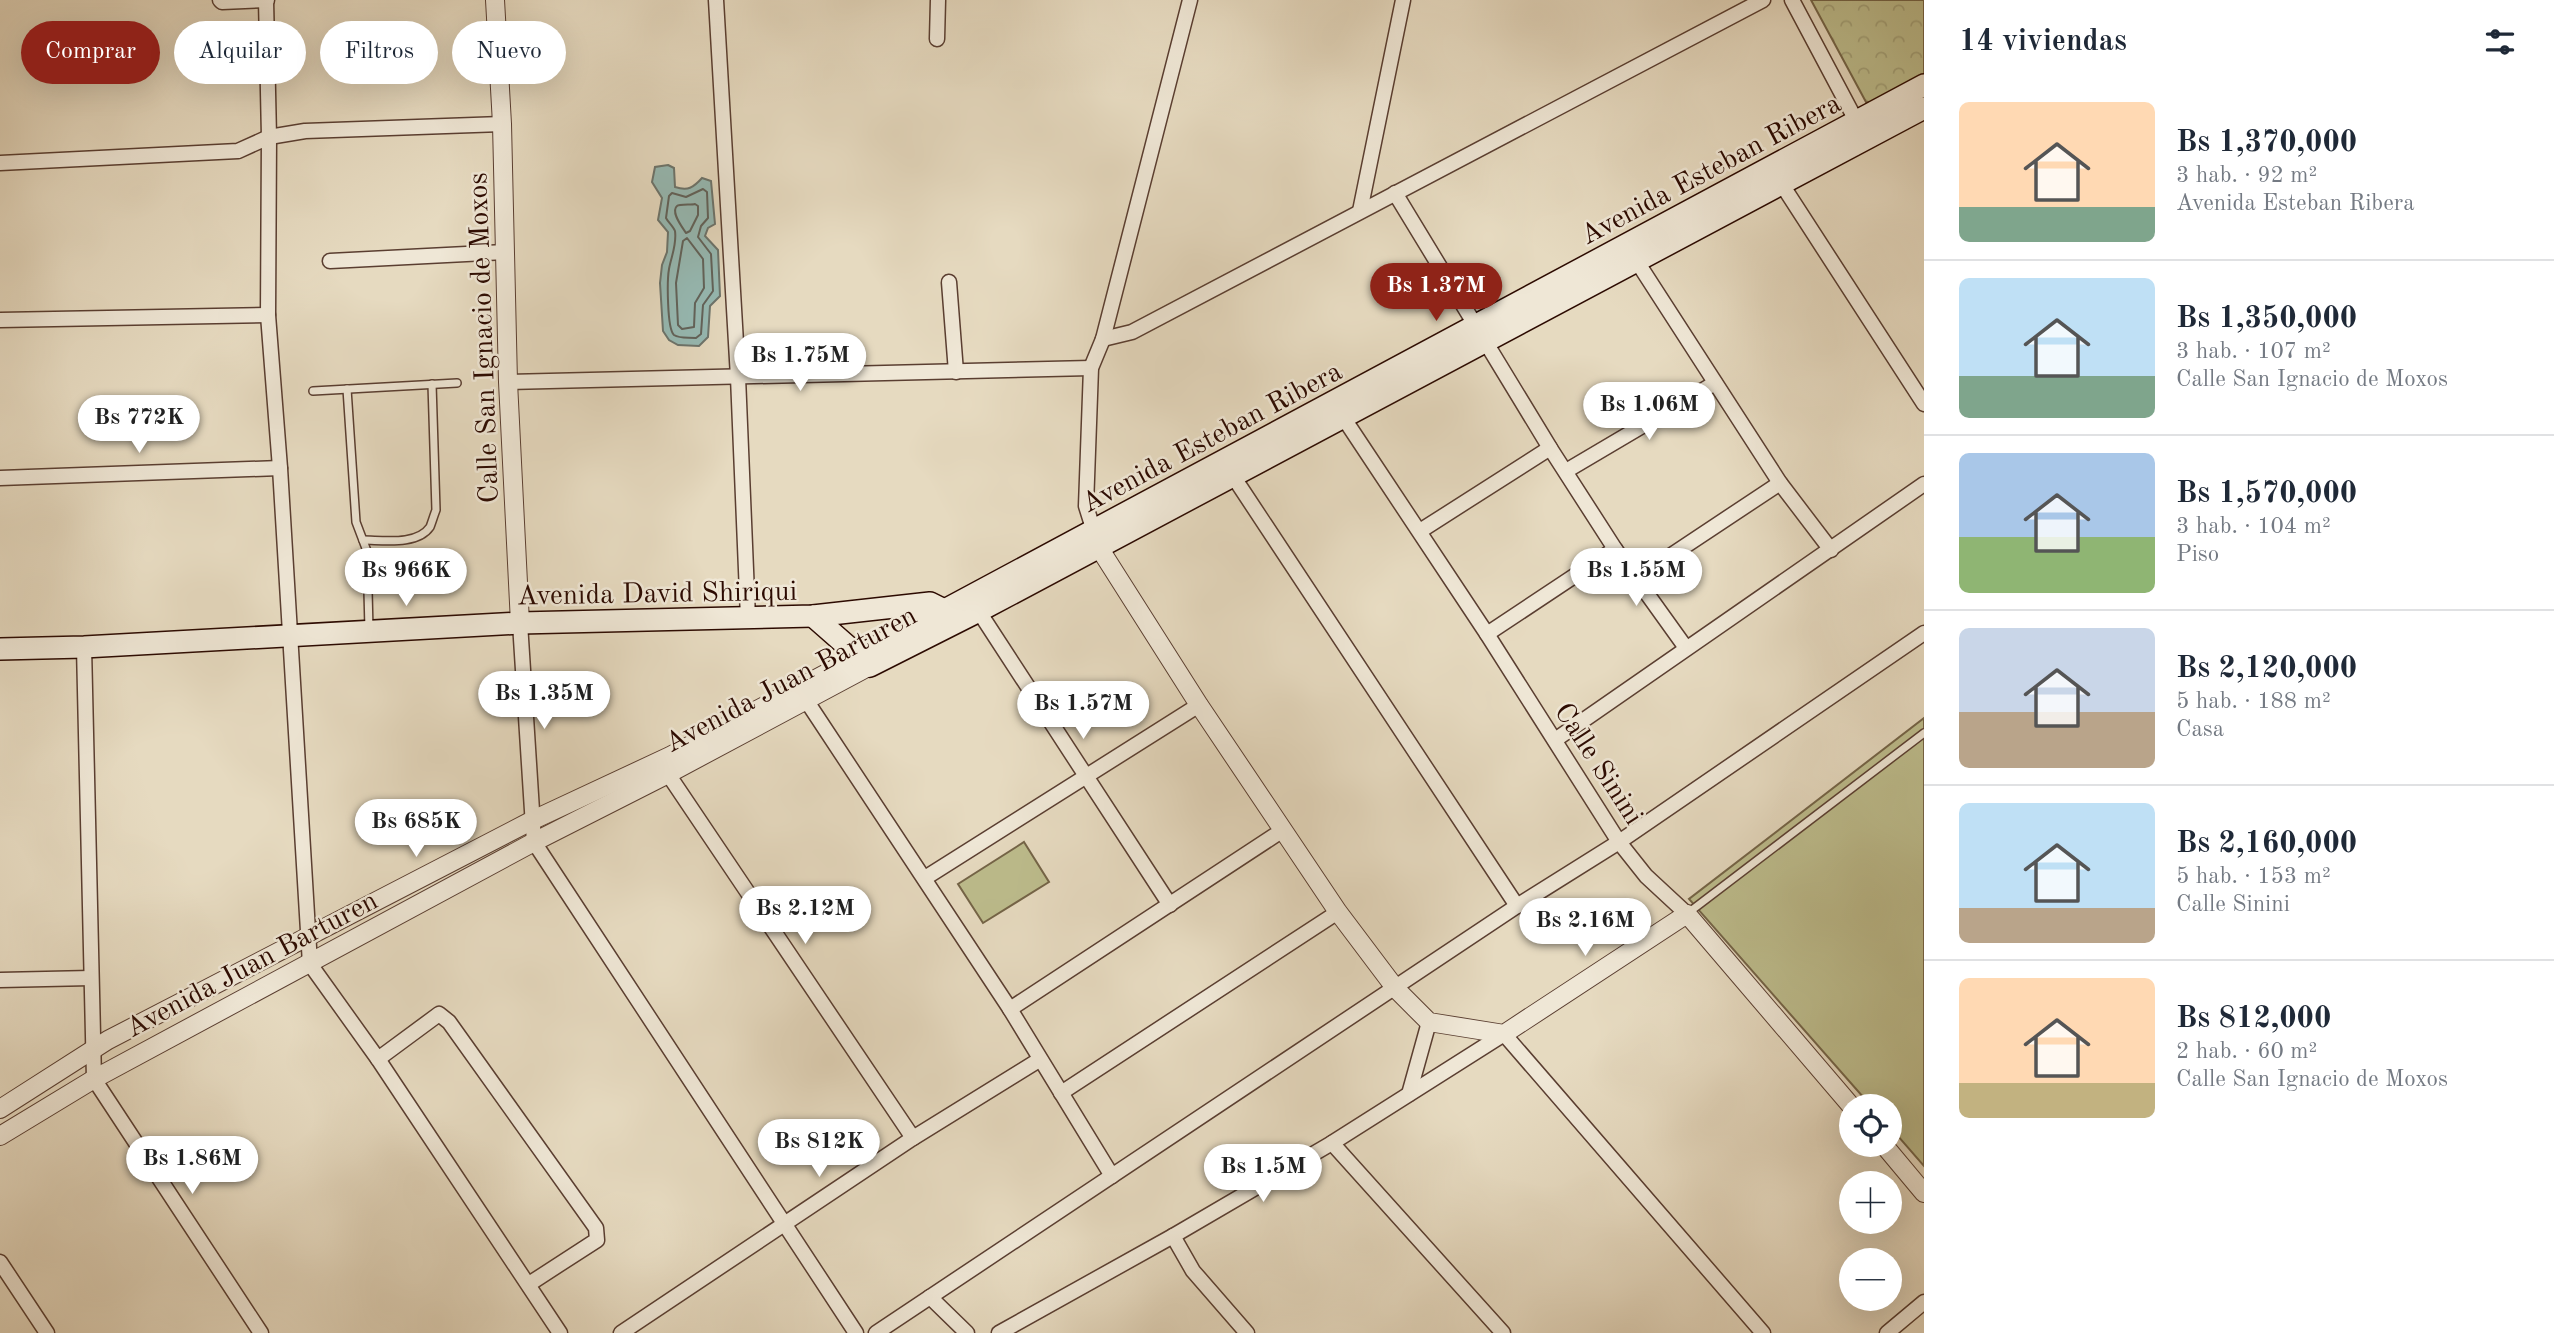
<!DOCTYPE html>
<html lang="es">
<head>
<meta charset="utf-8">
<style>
	:root { --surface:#fff; --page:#f2f2f3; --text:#1f2937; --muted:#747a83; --line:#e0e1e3; --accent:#8f2418 }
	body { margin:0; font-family:"Old Standard TT",serif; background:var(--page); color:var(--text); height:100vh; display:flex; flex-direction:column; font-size:26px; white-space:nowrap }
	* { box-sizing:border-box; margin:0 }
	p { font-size:23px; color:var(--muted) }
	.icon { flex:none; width:38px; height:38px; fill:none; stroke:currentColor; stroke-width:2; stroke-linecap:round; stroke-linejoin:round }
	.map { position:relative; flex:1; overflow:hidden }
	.panel { display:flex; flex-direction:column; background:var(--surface); width:630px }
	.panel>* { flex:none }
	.guide { position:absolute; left:21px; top:21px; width:665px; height:63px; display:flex; gap:14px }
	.tools { position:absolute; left:1839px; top:1094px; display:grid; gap:14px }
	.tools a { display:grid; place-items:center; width:63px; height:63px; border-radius:50%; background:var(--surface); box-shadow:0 7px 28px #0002; font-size:35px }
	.price { position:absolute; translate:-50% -60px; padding:0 16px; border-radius:24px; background:#fff; color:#222; font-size:23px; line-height:46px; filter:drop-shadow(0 2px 4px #0008) }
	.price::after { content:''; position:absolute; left:50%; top:42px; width:21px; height:16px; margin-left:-10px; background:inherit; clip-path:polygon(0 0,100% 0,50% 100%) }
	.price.on { background:var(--accent); color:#fff }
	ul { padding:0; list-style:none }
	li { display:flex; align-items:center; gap:21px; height:175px; padding:0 35px }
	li+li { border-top:2px solid var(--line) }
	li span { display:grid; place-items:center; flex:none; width:196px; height:140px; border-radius:10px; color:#555 }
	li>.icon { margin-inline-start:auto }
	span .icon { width:84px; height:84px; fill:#fffc; stroke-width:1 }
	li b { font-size:30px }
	h2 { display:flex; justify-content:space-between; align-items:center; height:84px; padding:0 35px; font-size:30px }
	.pill { padding:0 24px; border-radius:32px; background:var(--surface); box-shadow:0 7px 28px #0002; font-size:24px; line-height:63px }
	.pill.on { background:var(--accent); color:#fff }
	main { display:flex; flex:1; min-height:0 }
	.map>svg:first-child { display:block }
	.forest { fill:url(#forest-crowns); stroke:#746447; stroke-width:2 }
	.pitch { fill:#bdbd8d; stroke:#746447; stroke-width:2 }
	.water { fill:#96bab4; stroke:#6c746c; stroke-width:2 }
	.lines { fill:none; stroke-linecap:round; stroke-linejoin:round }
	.shore { stroke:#61625a; stroke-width:2 }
	.service-casing { stroke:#5a3e31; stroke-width:10 }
	.minor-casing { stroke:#5a3e31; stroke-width:17 }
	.tertiary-casing { stroke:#5a3e31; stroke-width:20 }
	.secondary-casing { stroke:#2c0a01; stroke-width:24 }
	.service { stroke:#efe7d6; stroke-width:7 }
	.minor { stroke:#efe7d6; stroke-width:14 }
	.tertiary { stroke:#efe7d6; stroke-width:18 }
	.secondary { stroke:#efe7d6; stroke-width:21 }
	.labels { text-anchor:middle; stroke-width:5; stroke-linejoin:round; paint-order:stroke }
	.street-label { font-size:28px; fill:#2c0a01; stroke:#efe7d6 }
</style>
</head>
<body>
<main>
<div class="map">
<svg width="1924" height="1333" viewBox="0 0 1924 1333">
	<defs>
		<pattern id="forest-crowns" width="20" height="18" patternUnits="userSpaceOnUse" patternTransform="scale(1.75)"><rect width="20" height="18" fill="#bdbd8d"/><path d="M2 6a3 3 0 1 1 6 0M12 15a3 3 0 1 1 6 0" fill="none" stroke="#a3a178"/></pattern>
	</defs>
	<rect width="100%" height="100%" fill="#e6dac0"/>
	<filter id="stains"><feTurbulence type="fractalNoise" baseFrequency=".00286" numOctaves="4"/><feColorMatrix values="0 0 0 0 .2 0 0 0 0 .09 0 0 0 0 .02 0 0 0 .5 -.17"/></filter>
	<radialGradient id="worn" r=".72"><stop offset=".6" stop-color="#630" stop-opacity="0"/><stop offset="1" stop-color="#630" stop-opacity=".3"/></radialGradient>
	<polygon class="forest" points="1811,0 1924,0 1924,77 1877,103 1866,102"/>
	<g class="pitch">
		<polygon points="1924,718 1924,1166 1890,1127 1890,1106 1871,1106 1689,899"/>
		<polygon points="1024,842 1049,882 983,923 958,884"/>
	</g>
	<path class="water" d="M668,165L674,168L675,187C688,191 693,188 702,178L711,181L715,224L708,228L705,236L718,250L720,296L710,306L708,337L699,346L678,345L669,340L663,331L660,283L662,265L667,252L668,232L658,220L662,198L652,182L655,167Z"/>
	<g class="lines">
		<g class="shore">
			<path d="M703,189L707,192L708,218L701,226L698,237L711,254L713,291L703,305L701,334L696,338C689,337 680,339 674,335C667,329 667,280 669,269C671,257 677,245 675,231C673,226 668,222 666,218L669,196L672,193L686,197Z"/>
			<path d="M695,204L698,206V215L690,231L686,233C683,228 670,212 677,206C679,204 692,205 695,204Z"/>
			<polygon points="687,238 703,259 704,288 695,303 694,327 682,329 678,325 676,283 683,241"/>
		</g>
		<defs>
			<g id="service">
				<polyline points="347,389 356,522 367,551 369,630"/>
				<polyline points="313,391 457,383"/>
				<path d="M363,540C382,540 417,546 430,527C432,522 434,515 436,510L432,384"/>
				<polyline points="1688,913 1924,733"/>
			</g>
			<g id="minor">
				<polyline points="220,0 222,2 267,0"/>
				<polyline points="266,0 269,137 268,315 280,468 310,964 378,1059 560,1333"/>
				<polyline points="716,0 738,377 748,618"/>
				<polyline points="1792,0 1860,128"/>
				<polyline points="937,39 938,0"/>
				<polyline points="0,163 238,151 269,137 305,131 502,124"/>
				<polyline points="1781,183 1924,404"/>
				<polyline points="1395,193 1550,448 1615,549 1686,648"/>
				<polyline points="1360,211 1403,0"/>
				<polyline points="1636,260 1780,483 1831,550"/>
				<polyline points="330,261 505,252"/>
				<polyline points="949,282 956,372"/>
				<polyline points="0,320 268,315"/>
				<polyline points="1103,339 1132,332 1763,0"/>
				<polyline points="508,382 1091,368"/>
				<polyline points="1343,417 1487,634 1619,842 1646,876 1687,914"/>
				<polyline points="1566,471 1715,383"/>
				<polyline points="1233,476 1517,906"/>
				<polyline points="0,478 280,468"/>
				<polyline points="1420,531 1550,448"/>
				<polyline points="1096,538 1086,506 1091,368 1103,339 1190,0"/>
				<polyline points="1637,578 1780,483"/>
				<polyline points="974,604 1170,905"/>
				<polyline points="520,623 534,842 856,1333"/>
				<polyline points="1487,634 1615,549"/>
				<polyline points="84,647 94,1079 261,1333"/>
				<polyline points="806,700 1010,1009 1112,1176"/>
				<polyline points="1555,740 1924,484"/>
				<polyline points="668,774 913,1138"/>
				<polyline points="925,878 1199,705"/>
				<polyline points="0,980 91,978"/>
				<polyline points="1010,1009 1283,830"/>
				<polyline points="378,1059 439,1014 449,1022 596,1228 597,1240 529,1284"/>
				<polyline points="1061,1093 1338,912"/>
				<polyline points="1409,1094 1429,1022"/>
				<polyline points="1332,1143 1503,1333"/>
				<polyline points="1173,1236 1193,1271 1247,1333"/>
				<polyline points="0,1262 47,1333"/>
				<polyline points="930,1297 967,1333"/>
				<polyline points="621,1333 913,1138 1039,1060"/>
				<polyline points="876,1333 1517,906 1619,842 1924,633"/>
				<polyline points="999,1333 1173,1236 1332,1143 1504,1034 1763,1333"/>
				<polyline points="1887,1333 1924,1302"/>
			</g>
			<g id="tertiary">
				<polyline points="495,0 502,124 508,382 520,623"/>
				<polyline points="1098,546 1199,705 1283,830 1338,912 1396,989 1429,1022 1504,1034 1687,914 1852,1107"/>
				<polyline points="0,1109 108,1040 533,820 670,756 859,656"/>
				<polyline points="0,1136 94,1079 534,842 668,774 870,666"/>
				<polyline points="1883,1144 1924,1193"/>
			</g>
			<g id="secondary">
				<polyline points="813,616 870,666 979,611 1924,108"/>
				<polyline points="0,649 84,647 520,623 813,616 930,603 944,610 948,617"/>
				<polyline points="859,656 1924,85"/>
			</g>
		</defs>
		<use href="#service" class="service-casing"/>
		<use href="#minor" class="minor-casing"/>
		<use href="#tertiary" class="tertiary-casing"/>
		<use href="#secondary" class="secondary-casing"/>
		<use href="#service" class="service"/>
		<use href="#minor" class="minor"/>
		<use href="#tertiary" class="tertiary"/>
		<use href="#secondary" class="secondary"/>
	</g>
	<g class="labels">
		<g class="street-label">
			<text transform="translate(1710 168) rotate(-28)" y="10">Avenida Esteban Ribera</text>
			<text transform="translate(482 338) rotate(-92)" y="10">Calle San Ignacio de Moxos</text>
			<text transform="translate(1211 436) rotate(-28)" y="10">Avenida Esteban Ribera</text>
			<text transform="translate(657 592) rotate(-1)" y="10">Avenida David Shiriqui</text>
			<text transform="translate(790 678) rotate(-28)" y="10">Avenida Juan Barturen</text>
			<text transform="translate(1600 763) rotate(57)" y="10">Calle Sinini</text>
			<text transform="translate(251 963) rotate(-28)" y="10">Avenida Juan Barturen</text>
		</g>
	</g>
	<rect width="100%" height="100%" filter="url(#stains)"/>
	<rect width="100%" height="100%" fill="url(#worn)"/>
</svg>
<div class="tools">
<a><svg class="icon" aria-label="locate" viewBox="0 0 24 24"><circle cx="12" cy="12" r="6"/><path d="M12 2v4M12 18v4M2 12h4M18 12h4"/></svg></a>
<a>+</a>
<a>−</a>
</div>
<b class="price on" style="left:1436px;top:323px">Bs 1.37M</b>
<b class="price" style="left:800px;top:393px">Bs 1.75M</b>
<b class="price" style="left:1649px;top:442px">Bs 1.06M</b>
<b class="price" style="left:139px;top:455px">Bs 772K</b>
<b class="price" style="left:406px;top:608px">Bs 966K</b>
<b class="price" style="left:1636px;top:608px">Bs 1.55M</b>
<b class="price" style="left:544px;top:731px">Bs 1.35M</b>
<b class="price" style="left:1083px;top:741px">Bs 1.57M</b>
<b class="price" style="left:416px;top:859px">Bs 685K</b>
<b class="price" style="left:805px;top:946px">Bs 2.12M</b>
<b class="price" style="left:1585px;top:958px">Bs 2.16M</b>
<b class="price" style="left:819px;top:1179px">Bs 812K</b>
<b class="price" style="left:192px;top:1196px">Bs 1.86M</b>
<b class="price" style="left:1263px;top:1204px">Bs 1.5M</b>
<div class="guide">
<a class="pill on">Comprar</a>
<a class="pill">Alquilar</a>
<a class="pill">Filtros</a>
<a class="pill">Nuevo</a>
</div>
</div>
<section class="panel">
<h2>14 viviendas<svg class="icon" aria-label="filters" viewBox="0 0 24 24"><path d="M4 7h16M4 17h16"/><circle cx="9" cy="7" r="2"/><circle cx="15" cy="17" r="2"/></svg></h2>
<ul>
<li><span style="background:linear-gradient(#ffd9b3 75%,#7fa58c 0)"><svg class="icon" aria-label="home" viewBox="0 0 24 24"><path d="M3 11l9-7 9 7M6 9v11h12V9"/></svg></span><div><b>Bs 1,370,000</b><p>3 hab. · 92 m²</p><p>Avenida Esteban Ribera</p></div></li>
<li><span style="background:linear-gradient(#bfe0f5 70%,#7fa58c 0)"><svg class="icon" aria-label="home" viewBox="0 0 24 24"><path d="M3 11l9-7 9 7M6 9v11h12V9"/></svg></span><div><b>Bs 1,350,000</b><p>3 hab. · 107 m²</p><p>Calle San Ignacio de Moxos</p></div></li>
<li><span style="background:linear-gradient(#a9c7e8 60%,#8fb573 0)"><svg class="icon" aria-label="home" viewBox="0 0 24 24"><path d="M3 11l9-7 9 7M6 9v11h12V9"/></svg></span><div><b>Bs 1,570,000</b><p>3 hab. · 104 m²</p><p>Piso</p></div></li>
<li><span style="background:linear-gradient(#c9d6e8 60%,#b9a48a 0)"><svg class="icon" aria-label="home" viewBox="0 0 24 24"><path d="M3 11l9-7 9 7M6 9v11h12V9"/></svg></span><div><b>Bs 2,120,000</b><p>5 hab. · 188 m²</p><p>Casa</p></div></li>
<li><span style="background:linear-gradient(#bfe0f5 75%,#b9a48a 0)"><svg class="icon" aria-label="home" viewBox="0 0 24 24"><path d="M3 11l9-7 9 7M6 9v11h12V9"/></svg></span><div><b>Bs 2,160,000</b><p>5 hab. · 153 m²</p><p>Calle Sinini</p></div></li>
<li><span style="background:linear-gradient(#ffd9b3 75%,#c2b280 0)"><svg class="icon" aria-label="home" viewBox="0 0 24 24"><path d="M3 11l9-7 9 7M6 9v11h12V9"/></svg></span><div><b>Bs 812,000</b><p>2 hab. · 60 m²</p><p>Calle San Ignacio de Moxos</p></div></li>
</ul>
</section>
</main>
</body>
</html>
